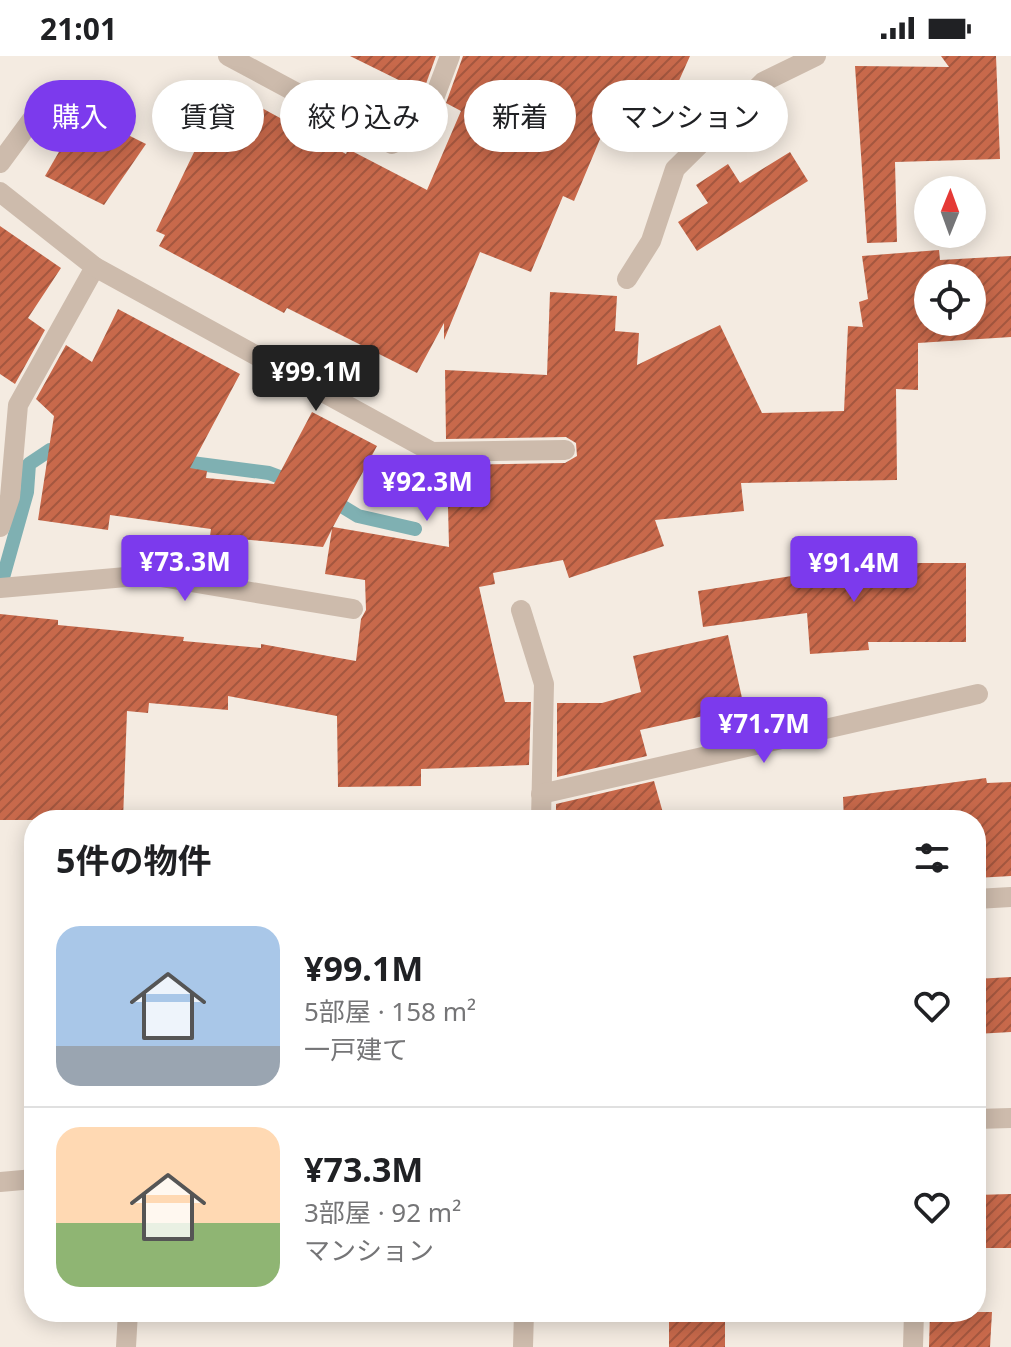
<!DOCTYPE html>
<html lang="ja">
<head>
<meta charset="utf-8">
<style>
	:root { --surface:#fff; --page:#f2f2f2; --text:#202124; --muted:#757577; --line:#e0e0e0; --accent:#7c3aed }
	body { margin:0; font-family:"Noto Sans","Noto Sans JP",sans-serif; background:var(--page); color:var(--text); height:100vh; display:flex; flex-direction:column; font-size:30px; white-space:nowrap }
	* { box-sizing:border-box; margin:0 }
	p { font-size:26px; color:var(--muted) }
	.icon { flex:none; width:44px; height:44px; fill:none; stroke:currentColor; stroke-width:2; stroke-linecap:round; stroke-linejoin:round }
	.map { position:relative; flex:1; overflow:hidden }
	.drawer { position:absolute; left:24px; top:754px; width:962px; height:512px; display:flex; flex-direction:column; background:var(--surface); border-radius:32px; box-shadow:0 4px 20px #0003 }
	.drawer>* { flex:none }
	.hud { position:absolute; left:24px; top:24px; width:964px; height:72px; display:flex; gap:16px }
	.needle { width:52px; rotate:1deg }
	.buttons { position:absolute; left:914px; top:120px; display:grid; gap:16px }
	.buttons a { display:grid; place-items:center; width:72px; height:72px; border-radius:50%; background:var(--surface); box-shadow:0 4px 20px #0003; font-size:40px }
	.price { position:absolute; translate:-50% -68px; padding:0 18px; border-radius:8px; background:var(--accent); color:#fff; font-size:26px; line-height:52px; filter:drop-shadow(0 2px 4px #0008) }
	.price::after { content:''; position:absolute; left:50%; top:48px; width:24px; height:18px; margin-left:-12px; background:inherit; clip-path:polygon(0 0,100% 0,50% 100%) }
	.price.on { background:#222; color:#fff }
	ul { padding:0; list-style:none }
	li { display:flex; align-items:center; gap:24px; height:200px; padding:0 32px }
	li+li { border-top:2px solid var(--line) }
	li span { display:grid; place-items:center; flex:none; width:224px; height:160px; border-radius:24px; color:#555 }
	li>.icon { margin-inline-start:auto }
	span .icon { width:96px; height:96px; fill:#fffc; stroke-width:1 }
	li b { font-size:34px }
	h2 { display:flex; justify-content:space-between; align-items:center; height:96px; padding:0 32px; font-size:34px }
	.tag { padding:0 28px; border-radius:36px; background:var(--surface); box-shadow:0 4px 20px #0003; font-size:28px; line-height:72px }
	.tag.on { background:var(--accent); color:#fff }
	.status { display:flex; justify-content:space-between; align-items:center; height:56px; padding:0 40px; background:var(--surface); direction:ltr }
	.status svg { height:22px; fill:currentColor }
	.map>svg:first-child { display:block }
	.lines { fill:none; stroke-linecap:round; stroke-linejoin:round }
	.stream { stroke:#7fb0b2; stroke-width:14 }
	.building { fill:url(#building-hatch); fill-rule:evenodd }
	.minor { stroke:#cdbbac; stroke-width:20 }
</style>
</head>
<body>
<div class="status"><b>21:01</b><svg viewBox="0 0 49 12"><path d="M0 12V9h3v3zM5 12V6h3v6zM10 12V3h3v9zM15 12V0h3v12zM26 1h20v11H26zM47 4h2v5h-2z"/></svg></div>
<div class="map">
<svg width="1011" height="1291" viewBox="0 0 1011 1291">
	<defs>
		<pattern id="building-hatch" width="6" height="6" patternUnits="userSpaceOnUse" patternTransform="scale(2)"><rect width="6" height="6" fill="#c8694b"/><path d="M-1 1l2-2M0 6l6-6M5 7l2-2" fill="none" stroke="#a4573f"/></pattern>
	</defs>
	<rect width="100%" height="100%" fill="#f4ebe1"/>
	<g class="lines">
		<g class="stream">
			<polyline points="176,405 269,417 293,426"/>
			<polyline points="330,443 358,460 415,473"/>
			<polyline points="0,532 27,436 29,408 50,394 64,394"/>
		</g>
	</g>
	<g class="building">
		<polygon points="350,0 436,0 423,36"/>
		<polygon points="463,0 690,0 656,76 611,57 574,145 563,140 531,216 480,196 444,284 444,267 417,317 287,252 284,257 159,190 165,179 156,175 225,32 346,98 348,93 427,134 461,55 446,47"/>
		<polygon points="941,0 996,0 1000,103 895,106 897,186 867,187 855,10 949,11"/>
		<polygon points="82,56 146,88 104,149 45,120"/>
		<polygon points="790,96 808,125 697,195 678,166 708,147 696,129 728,108 740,127"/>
		<polygon points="0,170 61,212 28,262 45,274 15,328 0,318"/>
		<path d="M939,194L940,204L1011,200V281L918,287V334L896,333L897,424L741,427L744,455L655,464L664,490L569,522L563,504L493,517L495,528L479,531L505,646H531L529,709L421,713V730L338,731L337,660L228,640V654L149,647L148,657L127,655L123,764H0V558L58,564V569L184,581L183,585L261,592V588L356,605L361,563L366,554L365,524L325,518L332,473L323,491L210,480L211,473L110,459L108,474L38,464L54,360L36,343L66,289L92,306L118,253L240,318L190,412L207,415L206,422L274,428L312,356L377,390L333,471L449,491L447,409L565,407L577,400L576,387L566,381L446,383L445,314L547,319L550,236L617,240L615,275L639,277L637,309L720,269L762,357L844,355L848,270L863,271L859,246L868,243L862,200ZM928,222H972V266H928Z"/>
		<polygon points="862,507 966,507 966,586 868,586 869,594 810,598 807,557 703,571 698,535 804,518 803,511"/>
		<polygon points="728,579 744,651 640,674 647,700 557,721 557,647 602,647 641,636 633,600"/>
		<polygon points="986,722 987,727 1011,726 1011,820 976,822 976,764 844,764 843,741"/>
		<polygon points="654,725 665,764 556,764 556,748"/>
		<polygon points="1011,921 1011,976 976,978 976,923"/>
		<polygon points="1011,1138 1011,1192 976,1192 976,1139"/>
		<rect x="669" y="1256" width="56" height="35"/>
		<polygon points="930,1256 992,1256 990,1291 929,1291"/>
	</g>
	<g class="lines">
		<g class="minor">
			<polyline points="228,0 392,88 424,69 450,0"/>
			<polyline points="0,107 36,58"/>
			<polyline points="0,136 95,211 18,349 10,441 0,471"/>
			<polyline points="95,211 432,396 565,394"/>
			<polyline points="627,223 651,185 675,113 763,26 816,0"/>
			<polyline points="0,532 149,519 353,553"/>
			<polyline points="521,554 544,628 541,764"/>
			<polyline points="541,738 978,638"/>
			<polyline points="976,843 1011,841"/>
			<polyline points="976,1063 1011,1062"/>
			<polyline points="0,1126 34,1123"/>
			<polyline points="126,1291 128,1256"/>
			<polyline points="523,1291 524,1256"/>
			<polyline points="913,1291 914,1256"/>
		</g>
	</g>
</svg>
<div class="buttons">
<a><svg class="needle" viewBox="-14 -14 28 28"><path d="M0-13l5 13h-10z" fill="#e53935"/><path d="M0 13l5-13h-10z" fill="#757577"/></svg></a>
<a><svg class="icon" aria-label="locate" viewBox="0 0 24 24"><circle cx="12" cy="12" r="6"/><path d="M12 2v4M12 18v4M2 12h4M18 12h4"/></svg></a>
</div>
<b class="price on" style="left:316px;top:357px">¥99.1M</b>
<b class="price" style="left:427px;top:467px">¥92.3M</b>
<b class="price" style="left:185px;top:547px">¥73.3M</b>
<b class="price" style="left:854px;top:548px">¥91.4M</b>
<b class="price" style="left:764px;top:709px">¥71.7M</b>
<div class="hud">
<a class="tag on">購入</a>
<a class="tag">賃貸</a>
<a class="tag">絞り込み</a>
<a class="tag">新着</a>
<a class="tag">マンション</a>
</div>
<section class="drawer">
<h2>5件の物件<svg class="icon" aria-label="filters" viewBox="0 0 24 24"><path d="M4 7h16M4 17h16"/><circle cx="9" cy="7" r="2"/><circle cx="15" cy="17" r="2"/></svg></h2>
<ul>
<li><span style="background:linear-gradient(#a9c7e8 75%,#9aa5b1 0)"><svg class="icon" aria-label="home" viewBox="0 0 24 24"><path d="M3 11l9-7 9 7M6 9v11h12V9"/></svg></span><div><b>¥99.1M</b><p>5部屋 · 158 m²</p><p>一戸建て</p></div><svg class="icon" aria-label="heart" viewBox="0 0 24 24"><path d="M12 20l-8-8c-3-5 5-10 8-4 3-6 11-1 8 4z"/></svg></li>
<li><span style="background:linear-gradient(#ffd9b3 60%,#8fb573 0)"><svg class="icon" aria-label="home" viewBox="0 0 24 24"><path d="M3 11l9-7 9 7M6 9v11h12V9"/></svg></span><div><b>¥73.3M</b><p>3部屋 · 92 m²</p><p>マンション</p></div><svg class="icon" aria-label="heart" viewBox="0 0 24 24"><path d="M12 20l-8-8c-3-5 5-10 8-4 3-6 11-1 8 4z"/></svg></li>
</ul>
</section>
</div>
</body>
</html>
